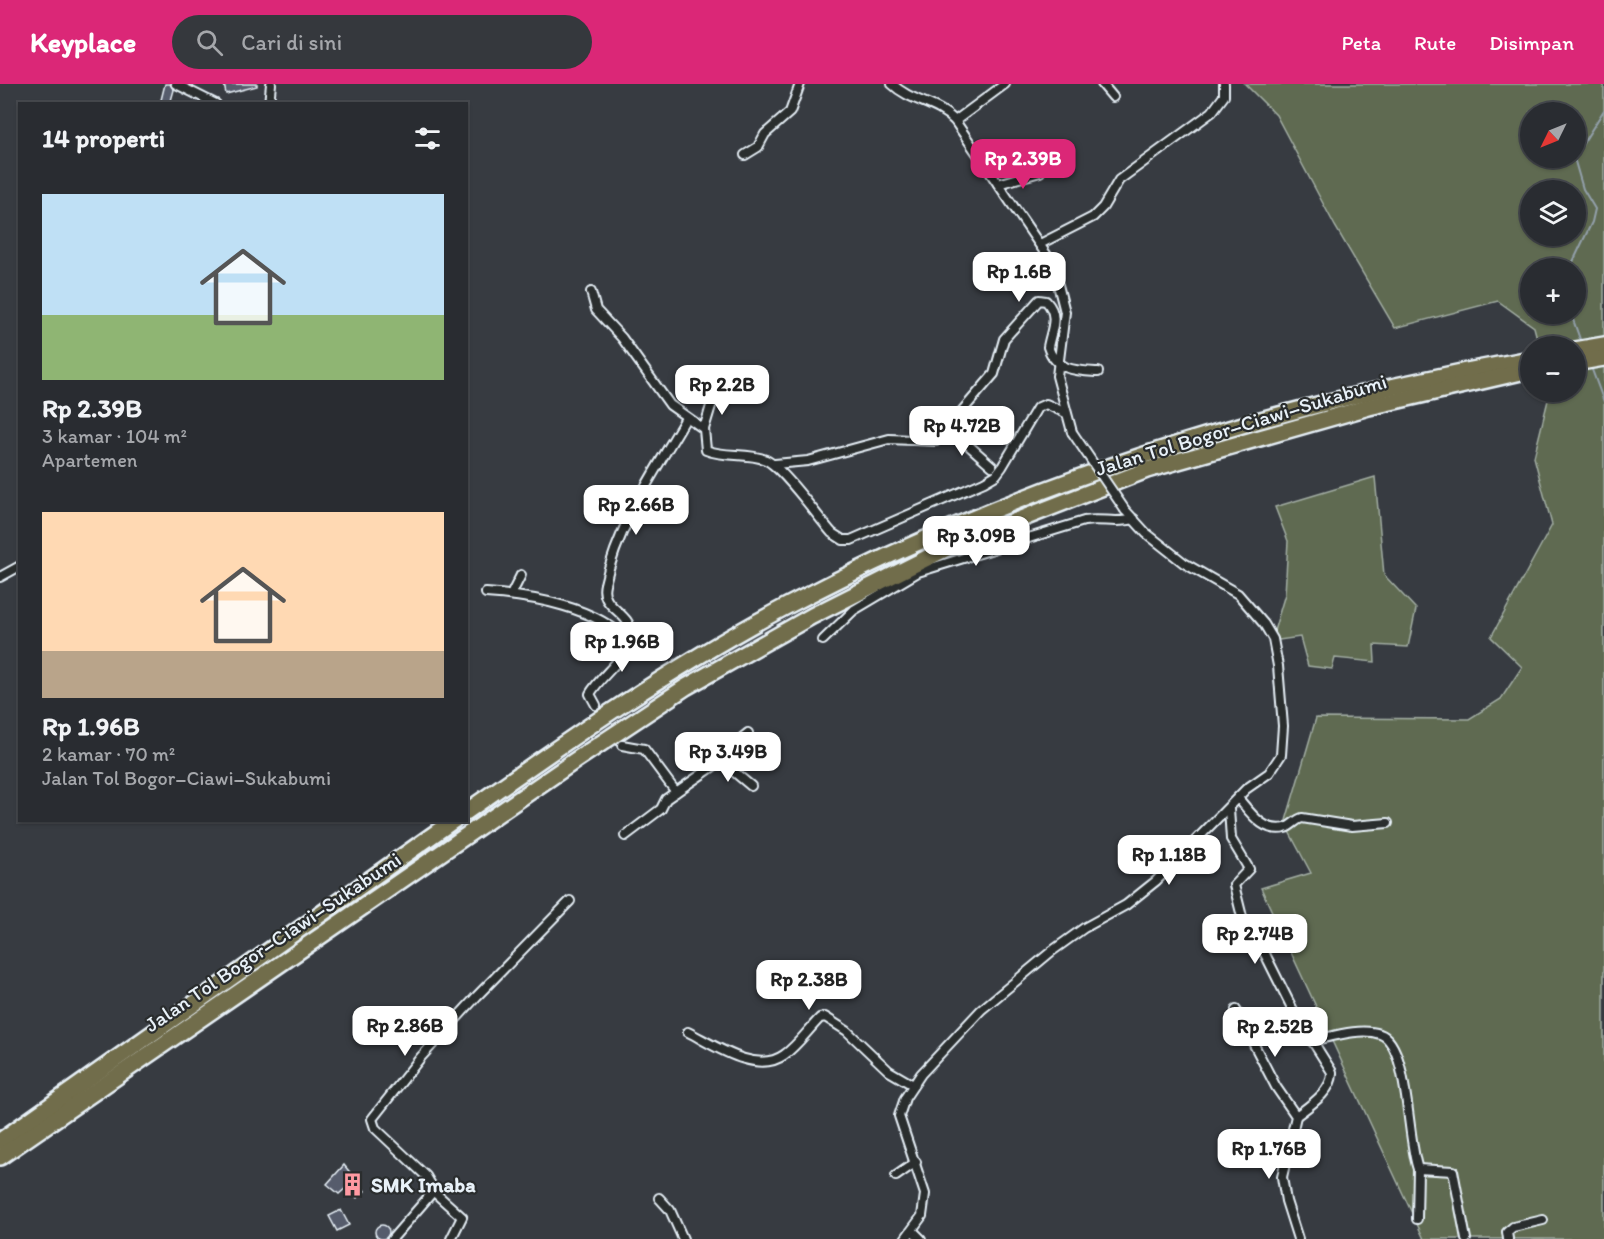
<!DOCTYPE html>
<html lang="id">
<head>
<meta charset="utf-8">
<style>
	:root { --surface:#292c31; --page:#35383d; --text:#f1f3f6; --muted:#a5a7ab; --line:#45484d; --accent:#db2777 }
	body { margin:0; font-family:Itim,sans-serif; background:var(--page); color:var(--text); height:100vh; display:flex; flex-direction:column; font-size:22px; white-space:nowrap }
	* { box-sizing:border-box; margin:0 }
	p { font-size:20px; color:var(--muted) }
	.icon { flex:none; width:33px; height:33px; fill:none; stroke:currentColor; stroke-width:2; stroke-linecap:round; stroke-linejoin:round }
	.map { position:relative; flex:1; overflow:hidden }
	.panel { position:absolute; left:18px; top:18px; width:450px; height:720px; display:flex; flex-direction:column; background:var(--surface); border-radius:0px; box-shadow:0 2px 4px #0004,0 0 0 2px var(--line) }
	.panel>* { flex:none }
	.needle { width:39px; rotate:227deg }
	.tools { position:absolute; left:1520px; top:18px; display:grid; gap:12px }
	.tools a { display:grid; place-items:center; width:66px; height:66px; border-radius:50%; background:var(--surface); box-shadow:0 2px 4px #0004,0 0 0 2px var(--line); font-size:30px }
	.price { position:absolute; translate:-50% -51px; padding:0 14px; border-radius:12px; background:#fff; color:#222; font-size:20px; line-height:39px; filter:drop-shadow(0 2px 3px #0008) }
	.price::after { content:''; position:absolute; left:50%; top:36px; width:18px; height:14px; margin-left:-9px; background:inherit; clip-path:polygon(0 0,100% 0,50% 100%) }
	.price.selected { background:var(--accent); color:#fff }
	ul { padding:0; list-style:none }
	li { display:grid; align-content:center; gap:12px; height:318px; padding:0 24px }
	li span { display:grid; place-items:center; height:186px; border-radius:0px; color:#555 }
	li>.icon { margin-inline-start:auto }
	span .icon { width:108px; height:108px; fill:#fffc; stroke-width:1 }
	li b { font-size:26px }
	h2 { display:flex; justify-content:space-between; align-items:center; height:72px; padding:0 24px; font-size:26px }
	header { display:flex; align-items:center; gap:36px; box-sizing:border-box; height:84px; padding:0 30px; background:var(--accent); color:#fff }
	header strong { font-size:28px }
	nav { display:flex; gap:33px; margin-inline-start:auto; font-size:21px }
	.search { width:420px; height:54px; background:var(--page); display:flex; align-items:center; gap:15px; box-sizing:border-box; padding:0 21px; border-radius:33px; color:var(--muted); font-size:22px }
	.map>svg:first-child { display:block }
	.green { fill:#5e6a51; stroke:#a3aea4; stroke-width:1.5; fill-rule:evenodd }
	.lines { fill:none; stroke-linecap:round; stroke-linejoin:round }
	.stream { stroke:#93a0ab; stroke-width:2 }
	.building { fill:#565b6c; stroke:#e8f1f8; stroke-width:1.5 }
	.street-tunnel { stroke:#52565c; stroke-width:8; stroke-dasharray:8 4; stroke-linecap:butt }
	.street-casing { stroke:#e8f1f8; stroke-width:12 }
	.highway-casing { stroke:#e8f1f8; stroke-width:20 }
	.street { stroke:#2a2d2e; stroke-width:8 }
	.highway { stroke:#716d4b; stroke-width:15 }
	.street-bridge-casing { stroke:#e8f1f8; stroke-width:12; stroke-linecap:butt }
	.street-bridge { stroke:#2a2d2e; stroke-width:8 }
	.labels { text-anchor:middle; stroke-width:4.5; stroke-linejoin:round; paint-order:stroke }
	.street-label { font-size:21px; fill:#e8f1f8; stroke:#2a2d2e }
	.poi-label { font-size:21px; font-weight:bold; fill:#e8f1f8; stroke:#2a2d2e; text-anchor:start }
</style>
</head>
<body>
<header>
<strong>Keyplace</strong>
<div class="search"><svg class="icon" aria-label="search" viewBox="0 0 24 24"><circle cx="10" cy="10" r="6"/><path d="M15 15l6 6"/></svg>Cari di sini</div>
<nav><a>Peta</a><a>Rute</a><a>Disimpan</a></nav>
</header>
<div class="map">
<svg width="1604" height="1155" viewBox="0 0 1604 1155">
	<rect width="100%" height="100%" fill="#373b41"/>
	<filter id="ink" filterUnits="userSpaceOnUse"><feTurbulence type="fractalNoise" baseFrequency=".0167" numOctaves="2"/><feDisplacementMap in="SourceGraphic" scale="12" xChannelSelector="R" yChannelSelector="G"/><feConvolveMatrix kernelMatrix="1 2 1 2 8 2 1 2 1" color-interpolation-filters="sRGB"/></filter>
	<g filter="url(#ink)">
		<g class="green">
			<path d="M1245,0H1604V1155H1424L1261,804L1311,789L1285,740L1316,634L1469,635L1501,615L1522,583L1491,553L1552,441L1534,373L1550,308H1575V262H1539L1534,243L1498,217L1395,244L1335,142L1276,31ZM1530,28H1575V74H1530ZM1530,106H1575V152H1530ZM1530,184H1575V230H1530Z"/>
			<polygon points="1375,393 1384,491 1416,525 1408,563 1374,561 1375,578 1335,574 1332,585 1308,582 1300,553 1279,556 1274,547 1285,510 1288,457 1275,423"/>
		</g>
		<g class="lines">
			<g class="stream">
				<polyline points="1575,72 1604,26"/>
				<polyline points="1570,184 1592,138 1595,125 1583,105 1574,74"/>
				<polyline points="1571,230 1581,258"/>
				<polyline points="1591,283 1604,318"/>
			</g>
		</g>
		<g class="building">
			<polygon points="165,0 170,0 174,6 170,20 160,20"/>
			<polygon points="224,0 257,0 257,2 226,10"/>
			<polygon points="344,1081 365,1107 357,1114 347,1103 339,1110 327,1100"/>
			<polygon points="341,1126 349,1141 337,1147 329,1132"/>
			<circle cx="382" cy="1148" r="7"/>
		</g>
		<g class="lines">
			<polyline class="street-tunnel" points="596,621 616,652"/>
			<defs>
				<g id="street">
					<polyline points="176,0 216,20"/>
					<path d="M892,0C911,18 937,18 955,37L1048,173L1056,193L1065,228L1057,292L1072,348"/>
					<polyline points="1102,0 1113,13"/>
					<polyline points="269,20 271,0"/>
					<polyline points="955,37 1005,0"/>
					<polyline points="745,71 758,63 765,50 790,28 800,0"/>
					<polyline points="998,100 1040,88"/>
					<polyline points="1040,160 1093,133 1103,123 1119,96 1212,28 1224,12 1224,0"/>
					<path d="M591,208L596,226L622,254L670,321L704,345L706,366C725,374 747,368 766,376C782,383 818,433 832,449L843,456H851L984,398L996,391L1002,383L1037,324L1046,320L1066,329"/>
					<polyline points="949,344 992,382"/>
					<polyline points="704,345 714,312"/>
					<path d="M775,380L808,377L889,355L936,357L994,290L1004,255L1039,216L1046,217C1060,232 1051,246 1048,263C1056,287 1076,287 1098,288"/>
					<polyline points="0,493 20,482"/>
					<path d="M486,509C531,512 599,523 629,559"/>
					<polyline points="511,511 521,491"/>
					<path d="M823,556L854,526L918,488L1084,437C1102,434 1116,440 1134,435"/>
					<path d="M596,621L590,610C601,590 631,572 631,549C630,527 599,524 605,500C618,440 656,386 686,334"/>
					<polyline points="622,661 644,665 676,708"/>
					<polyline points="721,677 751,702"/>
					<path d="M1238,714C1251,729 1263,749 1285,744C1292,742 1295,736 1302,734L1352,742L1388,739"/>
					<path d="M1229,725L1231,755L1249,785L1234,801L1242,833L1256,852L1293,926L1332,988C1333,1007 1309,1022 1296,1032"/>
					<polyline points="625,752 661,725 666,715 721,677 727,666 748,649"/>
					<polyline points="1236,926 1276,1003 1296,1032 1282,1093 1286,1117 1298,1155"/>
					<path d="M688,948C714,961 756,991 784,971C797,962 808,946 820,934L825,933L847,947L889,987L913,1001"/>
					<path d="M1311,957C1331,953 1360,943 1380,950C1409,959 1407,1057 1418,1085L1453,1087L1466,1155"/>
					<polyline points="896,1092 916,1078"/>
					<polyline points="433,1107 462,1133 451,1155"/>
					<polyline points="659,1114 670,1126 683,1155"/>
					<polyline points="1417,1135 1418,1085"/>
					<polyline points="913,1147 921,1155"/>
					<polyline points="392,1155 431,1110 433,1104 426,1092 375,1044 372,1035 421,973 477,912 570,817"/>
					<polyline points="905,1155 922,1132 925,1110 899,1032 905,1014 921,990 981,926 1052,867 1084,844 1126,821 1156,797 1246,705 1269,689 1281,671 1283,642 1278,582 1273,555 1264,540 1238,510 1184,479 1146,449 1125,426"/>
					<polyline points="1508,1155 1507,1148 1513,1143 1543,1136"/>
				</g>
				<g id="highway">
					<polyline points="1575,266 1604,261"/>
					<polyline points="1575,279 1604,274"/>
					<path d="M466,728C569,655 675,581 787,522C1019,399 1272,321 1530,275"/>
					<polyline points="0,1057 454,736"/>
					<polyline points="0,1073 576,676 686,603 812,532 949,463 1147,386 1369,323 1530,286"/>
				</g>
			</defs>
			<use href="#street" class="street-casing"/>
			<use href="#highway" class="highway-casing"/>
			<use href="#street" class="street"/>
			<use href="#highway" class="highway"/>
			<defs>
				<polyline id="street-bridge" points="1072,348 1125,426"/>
			</defs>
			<use href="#street-bridge" class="street-bridge-casing"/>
			<use href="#street-bridge" class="street-bridge"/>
		</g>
	</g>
	<defs>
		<symbol id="building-bare" viewBox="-9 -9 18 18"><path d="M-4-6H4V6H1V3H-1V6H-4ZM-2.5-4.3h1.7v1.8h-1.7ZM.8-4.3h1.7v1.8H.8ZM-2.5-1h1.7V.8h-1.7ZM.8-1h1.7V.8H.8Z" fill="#ff9aa2" stroke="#2a2d2e" stroke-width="2.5" paint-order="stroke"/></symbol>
	</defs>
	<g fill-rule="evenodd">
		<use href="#building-bare" x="336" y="1084" width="33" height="33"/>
	</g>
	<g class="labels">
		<g class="street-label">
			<text transform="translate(1241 341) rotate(-17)" y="7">Jalan Tol Bogor–Ciawi–Sukabumi</text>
			<text transform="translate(273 858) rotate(-34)" y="7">Jalan Tol Bogor–Ciawi–Sukabumi</text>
		</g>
		<g class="poi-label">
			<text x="371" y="1108">SMK Imaba</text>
		</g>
	</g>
</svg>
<div class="tools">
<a><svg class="needle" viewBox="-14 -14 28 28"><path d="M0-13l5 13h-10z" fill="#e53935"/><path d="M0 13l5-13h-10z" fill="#a5a7ab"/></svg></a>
<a><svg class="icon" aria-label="layers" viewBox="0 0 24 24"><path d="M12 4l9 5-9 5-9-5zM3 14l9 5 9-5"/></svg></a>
<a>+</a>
<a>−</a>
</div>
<b class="price selected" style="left:1023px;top:106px">Rp 2.39B</b>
<b class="price" style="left:1019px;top:219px">Rp 1.6B</b>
<b class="price" style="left:722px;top:332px">Rp 2.2B</b>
<b class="price" style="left:962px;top:373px">Rp 4.72B</b>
<b class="price" style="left:636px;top:452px">Rp 2.66B</b>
<b class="price" style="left:976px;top:483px">Rp 3.09B</b>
<b class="price" style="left:622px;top:589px">Rp 1.96B</b>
<b class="price" style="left:728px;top:699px">Rp 3.49B</b>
<b class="price" style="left:1169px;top:802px">Rp 1.18B</b>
<b class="price" style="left:1255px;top:881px">Rp 2.74B</b>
<b class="price" style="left:809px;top:927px">Rp 2.38B</b>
<b class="price" style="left:405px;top:973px">Rp 2.86B</b>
<b class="price" style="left:1275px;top:974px">Rp 2.52B</b>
<b class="price" style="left:1269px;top:1096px">Rp 1.76B</b>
<section class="panel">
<h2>14 properti<svg class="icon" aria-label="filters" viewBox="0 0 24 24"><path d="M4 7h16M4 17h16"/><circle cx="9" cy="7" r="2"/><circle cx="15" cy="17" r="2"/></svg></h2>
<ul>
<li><span style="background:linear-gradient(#bfe0f5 65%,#8fb573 0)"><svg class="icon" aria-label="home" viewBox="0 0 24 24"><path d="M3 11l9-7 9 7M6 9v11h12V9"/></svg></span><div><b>Rp 2.39B</b><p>3 kamar · 104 m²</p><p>Apartemen</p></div></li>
<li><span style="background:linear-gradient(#ffd9b3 75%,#b9a48a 0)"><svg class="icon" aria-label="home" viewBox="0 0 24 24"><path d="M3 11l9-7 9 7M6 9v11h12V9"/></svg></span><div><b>Rp 1.96B</b><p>2 kamar · 70 m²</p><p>Jalan Tol Bogor–Ciawi–Sukabumi</p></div></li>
</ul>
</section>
</div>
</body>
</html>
